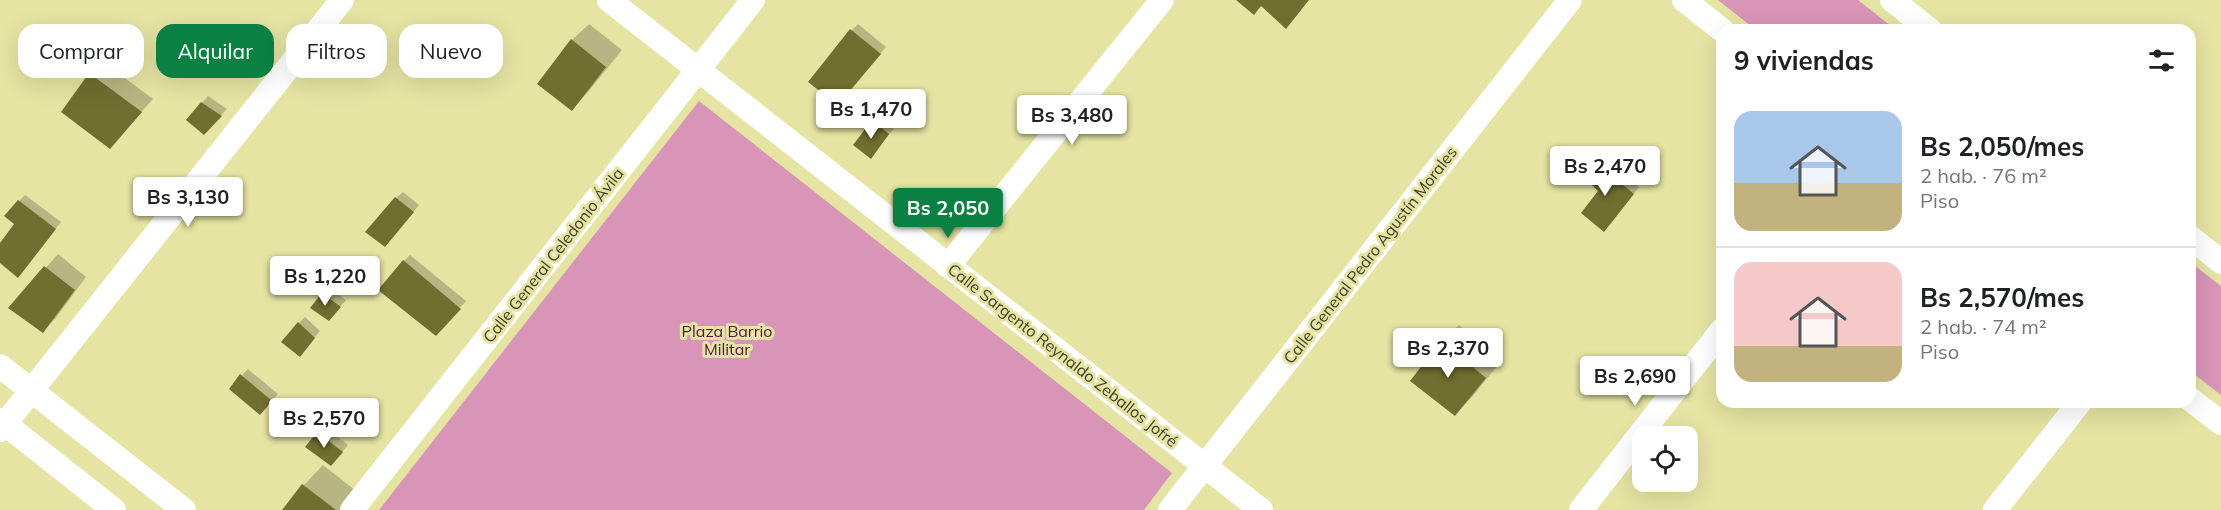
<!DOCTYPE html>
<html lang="es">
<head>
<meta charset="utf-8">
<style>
	:root { --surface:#fff; --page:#f6f6f6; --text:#202124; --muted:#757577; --line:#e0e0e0; --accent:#0b8043 }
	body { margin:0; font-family:Mulish,sans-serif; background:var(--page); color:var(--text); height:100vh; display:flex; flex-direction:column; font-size:22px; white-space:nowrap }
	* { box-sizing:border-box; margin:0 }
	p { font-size:20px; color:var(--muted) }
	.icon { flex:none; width:33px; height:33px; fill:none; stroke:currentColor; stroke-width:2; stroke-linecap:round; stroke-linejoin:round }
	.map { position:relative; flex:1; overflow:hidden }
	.drawer { position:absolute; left:1716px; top:24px; width:480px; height:384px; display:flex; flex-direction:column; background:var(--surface); border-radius:18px; box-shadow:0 6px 24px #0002 }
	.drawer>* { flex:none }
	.banner { position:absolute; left:18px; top:24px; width:570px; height:54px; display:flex; gap:12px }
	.fabs { position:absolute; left:1632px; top:426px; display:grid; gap:12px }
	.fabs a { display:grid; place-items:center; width:66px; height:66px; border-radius:12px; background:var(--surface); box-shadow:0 6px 24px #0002; font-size:30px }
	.price { position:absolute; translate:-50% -51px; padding:0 14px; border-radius:6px; background:#fff; color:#222; font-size:20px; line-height:39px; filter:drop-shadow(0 2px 3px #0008) }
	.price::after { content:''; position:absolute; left:50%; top:36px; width:18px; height:14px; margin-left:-9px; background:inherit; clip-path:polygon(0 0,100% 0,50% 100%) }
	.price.selected { background:var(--accent); color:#fff }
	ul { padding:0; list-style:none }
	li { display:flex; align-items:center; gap:18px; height:150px; padding:0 18px }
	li+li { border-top:2px solid var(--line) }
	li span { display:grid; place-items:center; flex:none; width:168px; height:120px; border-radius:18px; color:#555 }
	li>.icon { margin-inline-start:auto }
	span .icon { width:72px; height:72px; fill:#fffc; stroke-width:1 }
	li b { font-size:26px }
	h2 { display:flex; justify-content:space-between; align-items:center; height:72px; padding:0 18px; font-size:26px }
	.tag { padding:0 21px; border-radius:18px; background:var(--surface); box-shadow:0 6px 24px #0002; font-size:21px; line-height:54px }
	.tag.selected { background:var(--accent); color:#fff }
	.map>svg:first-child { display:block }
	.green { fill:#d895b8 }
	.shadow { fill:#0003 }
	.building { fill:#706e30 }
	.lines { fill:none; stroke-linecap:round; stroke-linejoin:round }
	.minor { stroke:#fff; stroke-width:24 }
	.labels { text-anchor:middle; stroke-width:6; stroke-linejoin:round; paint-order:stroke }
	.street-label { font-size:16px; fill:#3e3d23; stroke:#e5e4a3 }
	.park-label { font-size:16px; fill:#56153d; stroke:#e5e4a3 }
</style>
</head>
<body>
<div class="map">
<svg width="2221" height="510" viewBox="0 0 2221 510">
	<rect width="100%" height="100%" fill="#e5e4a3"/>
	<g class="green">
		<polygon points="1718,0 1858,0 1896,30 1756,30"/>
		<polygon points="699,101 1172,473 1144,510 379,510"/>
		<polygon points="2190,262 2221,286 2221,395 2190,371"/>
	</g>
	<g class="shadow">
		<polygon points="589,24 622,50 588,92 572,109 572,40"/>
		<polygon points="858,24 886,47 844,97 852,30"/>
		<polygon points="103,62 153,99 110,147 90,74"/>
		<polygon points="208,96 227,109 204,133 202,103"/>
		<polygon points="880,115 895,127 871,157 855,145"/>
		<polygon points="1601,156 1639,187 1610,224 1600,191 1585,175"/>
		<polygon points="403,192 419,205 392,238 396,198"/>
		<polygon points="25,195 61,222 24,269 0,261 0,246 16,223 19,201"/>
		<polygon points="58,254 86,277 55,319 43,331 10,308"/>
		<polygon points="410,255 466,301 442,328 404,261"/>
		<polygon points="329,288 346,300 335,313 312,308"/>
		<polygon points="305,317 320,331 300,355 299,323"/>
		<polygon points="1459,325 1501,361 1472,397 1455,414 1412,381 1442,342"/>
		<polygon points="248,369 278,394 266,407 242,375"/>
		<polygon points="325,427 348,445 337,458 307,447"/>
		<polygon points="323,465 360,494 347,510 284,510 304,485"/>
	</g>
	<g class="building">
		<polygon points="1236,0 1309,0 1286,29 1261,6 1254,15"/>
		<polygon points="850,29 881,54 838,105 808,82"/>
		<polygon points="571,39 606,67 572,111 537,84"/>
		<polygon points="89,73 142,112 110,149 61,112"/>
		<polygon points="201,102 222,116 204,135 186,120"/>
		<polygon points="872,120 889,134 871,159 853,145"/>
		<polygon points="1594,161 1634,194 1604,232 1581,213 1598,191 1583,176"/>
		<polygon points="395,197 414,212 385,247 365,232"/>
		<polygon points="18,200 56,229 18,278 0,263 0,243 14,224 4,216"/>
		<polygon points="403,260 461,309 436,336 378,290"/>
		<polygon points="44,266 75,290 43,333 8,308"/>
		<polygon points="322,293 341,307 329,321 310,308"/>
		<polygon points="298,322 315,338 300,357 281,342"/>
		<polygon points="1441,341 1486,378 1455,416 1410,381"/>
		<polygon points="240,374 272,401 260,415 229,389"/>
		<polygon points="317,432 343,452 331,466 305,447"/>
		<polygon points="302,484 336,510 282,510"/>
	</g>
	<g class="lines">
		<g class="minor">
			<polyline points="609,0 1261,510"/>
			<polyline points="1684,0 1722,30"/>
			<polyline points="1892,0 1930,30"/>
			<polyline points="2190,237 2221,262"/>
			<polyline points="948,266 1162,0"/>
			<polyline points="0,366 184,510"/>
			<polyline points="2190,399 2221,423"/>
			<polyline points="0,420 114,510"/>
			<polyline points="0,430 342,0"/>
			<polyline points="352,510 753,0"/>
			<polyline points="1170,510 1570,0"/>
			<polyline points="1581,510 1722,330"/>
			<polyline points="1995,510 2080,402"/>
		</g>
	</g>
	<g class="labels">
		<g class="street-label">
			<text transform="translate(553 255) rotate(-52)" y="6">Calle General Celedonio Ávila</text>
			<text transform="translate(1370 255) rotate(-52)" y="6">Calle General Pedro Agustín Morales</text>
			<text transform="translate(1063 355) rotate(38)" y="6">Calle Sargento Reynaldo Zeballos Jofré</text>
		</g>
		<g class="park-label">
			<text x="727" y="337">Plaza Barrio<tspan x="727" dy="18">Militar</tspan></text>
		</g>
	</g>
</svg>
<div class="fabs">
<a><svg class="icon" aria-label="locate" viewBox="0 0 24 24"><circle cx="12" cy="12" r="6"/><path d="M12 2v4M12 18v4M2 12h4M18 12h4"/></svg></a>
</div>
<b class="price" style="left:871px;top:140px">Bs 1,470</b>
<b class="price" style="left:1072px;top:146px">Bs 3,480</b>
<b class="price" style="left:1605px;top:197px">Bs 2,470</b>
<b class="price" style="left:188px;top:228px">Bs 3,130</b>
<b class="price selected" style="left:948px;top:239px">Bs 2,050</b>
<b class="price" style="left:325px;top:307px">Bs 1,220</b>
<b class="price" style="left:1448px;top:379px">Bs 2,370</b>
<b class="price" style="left:1635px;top:407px">Bs 2,690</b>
<b class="price" style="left:324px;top:449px">Bs 2,570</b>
<div class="banner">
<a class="tag">Comprar</a>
<a class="tag selected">Alquilar</a>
<a class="tag">Filtros</a>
<a class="tag">Nuevo</a>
</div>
<section class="drawer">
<h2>9 viviendas<svg class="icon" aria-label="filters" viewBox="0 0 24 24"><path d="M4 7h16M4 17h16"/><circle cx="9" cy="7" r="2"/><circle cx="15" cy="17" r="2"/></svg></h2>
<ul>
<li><span style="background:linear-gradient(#a9c7e8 60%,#c2b280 0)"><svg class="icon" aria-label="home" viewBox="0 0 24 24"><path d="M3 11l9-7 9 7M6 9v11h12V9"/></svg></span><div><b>Bs 2,050/mes</b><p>2 hab. · 76 m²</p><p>Piso</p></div></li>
<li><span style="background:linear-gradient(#f6c9c9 70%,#c2b280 0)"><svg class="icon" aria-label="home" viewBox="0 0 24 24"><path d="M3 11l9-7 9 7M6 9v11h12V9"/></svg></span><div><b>Bs 2,570/mes</b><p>2 hab. · 74 m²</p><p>Piso</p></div></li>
</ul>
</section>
</div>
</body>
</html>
